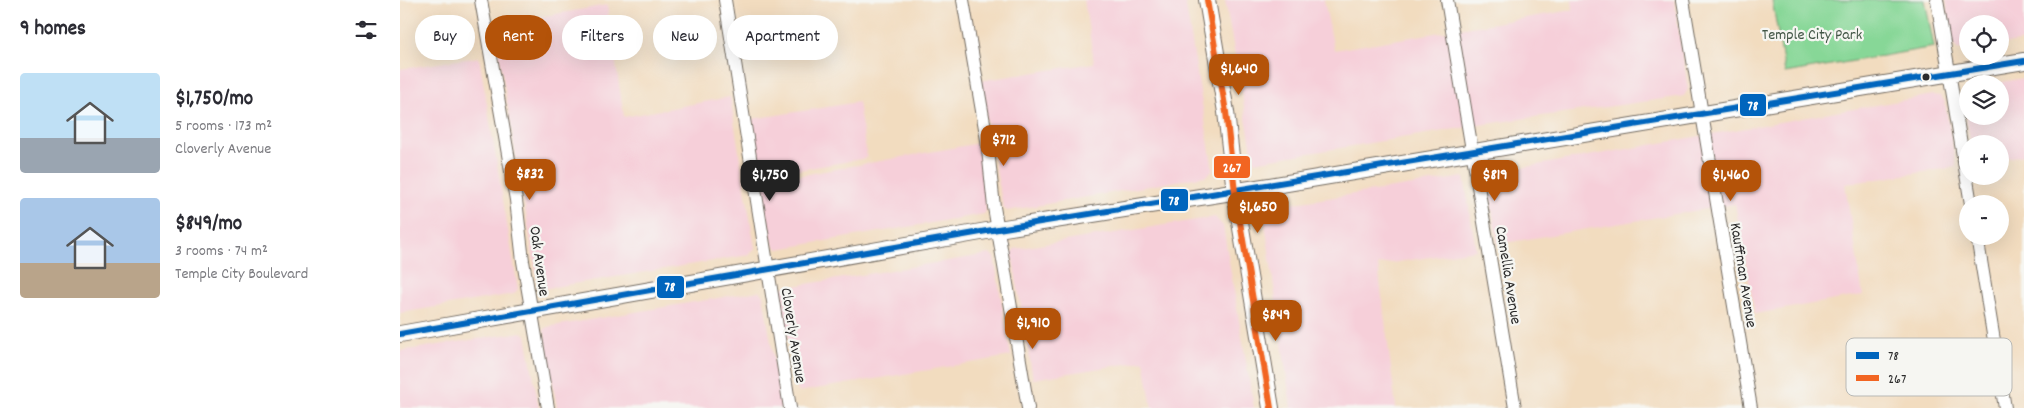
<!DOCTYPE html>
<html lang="en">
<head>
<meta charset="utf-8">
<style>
	:root { --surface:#fff; --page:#f2f2f3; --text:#2b2b33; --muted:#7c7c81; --accent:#b45309 }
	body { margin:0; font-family:Dekko,sans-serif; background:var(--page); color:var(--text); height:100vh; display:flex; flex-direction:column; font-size:19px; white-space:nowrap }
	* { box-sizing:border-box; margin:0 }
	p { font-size:16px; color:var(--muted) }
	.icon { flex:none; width:28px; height:28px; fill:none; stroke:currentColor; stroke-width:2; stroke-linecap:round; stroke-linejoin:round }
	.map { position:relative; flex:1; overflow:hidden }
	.drawer { display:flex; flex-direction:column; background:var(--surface); width:400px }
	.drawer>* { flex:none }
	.banner { position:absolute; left:15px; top:15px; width:475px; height:45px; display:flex; gap:10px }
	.controls { position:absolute; left:1559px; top:15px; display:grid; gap:10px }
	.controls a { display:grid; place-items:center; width:50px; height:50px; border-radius:50%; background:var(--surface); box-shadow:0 5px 20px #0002; font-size:25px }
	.price { position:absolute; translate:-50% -42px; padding:0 11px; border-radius:10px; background:var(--accent); color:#fff; font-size:16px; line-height:32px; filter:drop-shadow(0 1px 2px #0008) }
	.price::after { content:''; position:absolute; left:50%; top:30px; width:15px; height:11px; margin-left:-8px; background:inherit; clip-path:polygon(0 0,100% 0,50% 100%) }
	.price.on { background:#222; color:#fff }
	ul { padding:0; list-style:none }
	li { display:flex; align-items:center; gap:15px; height:125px; padding:0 20px }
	li span { display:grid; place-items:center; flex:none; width:140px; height:100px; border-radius:5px; color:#555 }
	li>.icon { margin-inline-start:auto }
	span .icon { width:60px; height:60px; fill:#fffc; stroke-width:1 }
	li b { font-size:21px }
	h2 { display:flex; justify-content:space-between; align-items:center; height:60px; padding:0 20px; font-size:21px }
	.chip { padding:0 18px; border-radius:22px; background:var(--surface); box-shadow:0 5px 20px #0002; font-size:18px; line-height:45px }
	.chip.on { background:var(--accent); color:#fff }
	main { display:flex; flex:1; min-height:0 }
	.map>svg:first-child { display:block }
	.built { fill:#f6cfd9 }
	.green { fill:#87d797; stroke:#598161 }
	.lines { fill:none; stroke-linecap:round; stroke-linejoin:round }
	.minor-casing { stroke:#71695f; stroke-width:14 }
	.major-casing { stroke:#71695f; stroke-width:18 }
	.minor { stroke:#fff; stroke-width:12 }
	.major { stroke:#fff; stroke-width:16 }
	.bus-1-casing { stroke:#f6f6f2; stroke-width:10 }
	.bus-2-casing { stroke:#f6f6f2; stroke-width:10 }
	.bus-1 { stroke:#0065bd; stroke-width:6 }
	.bus-2 { stroke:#f26522; stroke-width:6 }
	.bus-dot { fill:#2b2b2b; stroke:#f6f6f2; stroke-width:2 }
	.labels { text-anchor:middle; stroke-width:4.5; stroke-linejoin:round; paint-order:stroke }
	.park-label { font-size:16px; fill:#425646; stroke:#f6f6f2 }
	.street-label { font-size:16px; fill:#2b2b2b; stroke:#f6f6f2 }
	.key { fill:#f6f6f2; stroke:#b9b9b6; stroke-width:1 }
	.key-label { font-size:14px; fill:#2b2b2b }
	.line-badge { stroke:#f6f6f2; stroke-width:2 }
	.badge-label { font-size:14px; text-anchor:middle; font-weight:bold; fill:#fff }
</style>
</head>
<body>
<main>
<section class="drawer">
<h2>9 homes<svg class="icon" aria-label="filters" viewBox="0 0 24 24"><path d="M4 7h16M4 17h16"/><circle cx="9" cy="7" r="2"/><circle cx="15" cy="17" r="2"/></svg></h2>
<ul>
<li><span style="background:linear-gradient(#bfe0f5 65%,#9aa5b1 0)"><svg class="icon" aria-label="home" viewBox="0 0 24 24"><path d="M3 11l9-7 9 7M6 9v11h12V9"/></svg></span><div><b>$1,750/mo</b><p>5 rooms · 173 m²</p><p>Cloverly Avenue</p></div></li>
<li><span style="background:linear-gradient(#a9c7e8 65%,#b9a48a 0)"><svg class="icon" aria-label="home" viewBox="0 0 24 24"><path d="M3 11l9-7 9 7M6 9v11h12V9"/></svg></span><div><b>$849/mo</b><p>3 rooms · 74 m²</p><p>Temple City Boulevard</p></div></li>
</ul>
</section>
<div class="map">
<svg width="1624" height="408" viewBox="0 0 1624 408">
	<rect width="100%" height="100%" fill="#f6f6f2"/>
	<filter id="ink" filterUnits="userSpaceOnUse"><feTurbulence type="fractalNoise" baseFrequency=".02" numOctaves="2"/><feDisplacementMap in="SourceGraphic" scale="10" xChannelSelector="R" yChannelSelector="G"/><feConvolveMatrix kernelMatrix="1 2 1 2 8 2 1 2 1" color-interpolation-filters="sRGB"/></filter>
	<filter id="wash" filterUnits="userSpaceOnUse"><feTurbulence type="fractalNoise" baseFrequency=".0096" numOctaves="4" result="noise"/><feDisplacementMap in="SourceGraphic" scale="20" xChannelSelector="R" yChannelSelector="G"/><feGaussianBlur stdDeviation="1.12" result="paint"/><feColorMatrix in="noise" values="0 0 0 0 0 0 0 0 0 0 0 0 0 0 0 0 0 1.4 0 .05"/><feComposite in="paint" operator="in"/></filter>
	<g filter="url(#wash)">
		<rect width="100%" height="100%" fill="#f2dcbf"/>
		<g class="built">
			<polygon points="684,0 785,0 813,170 806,176 607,211 603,207 579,81 694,63"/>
			<polygon points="825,0 924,0 934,50 1173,10 1172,0 1274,0 1288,89 1284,96 1086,124 854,162"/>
			<polygon points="1546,0 1624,0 1624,41 1600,45 1600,24 1568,24 1567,50 1557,49 1552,42"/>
			<polygon points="207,5 224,117 330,97 355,249 349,255 142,289 138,285 94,25"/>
			<polygon points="79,57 118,289 114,294 0,313 0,69"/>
			<polygon points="1624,78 1624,155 1600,159 1600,144 1571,144 1562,94 1567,89 1568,116 1600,116 1600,84 1591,84"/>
			<polygon points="1533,95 1541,96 1545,102 1556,167 1445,184 1463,295 1355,314 1335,204 1098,244 1086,174"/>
			<polygon points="458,102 467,158 359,177 352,119"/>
			<polygon points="585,142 586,211 584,214 378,249 373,245 359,183"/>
			<polygon points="1064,177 1076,250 978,265 996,408 891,408 863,208"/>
			<polygon points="815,217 823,226 854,408 752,408 744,361 633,379 612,254 614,249"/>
			<polygon points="590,254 594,257 611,356 398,392 380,292 382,288"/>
			<polygon points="359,291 363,295 382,408 157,408 144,330 147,327"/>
			<polygon points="122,332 126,335 139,408 0,408 0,351"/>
		</g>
		<polygon class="green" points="1372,0 1525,0 1534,47 1385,73"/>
	</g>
	<g filter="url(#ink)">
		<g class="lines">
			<defs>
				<g id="minor">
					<polyline points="81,0 116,200 123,261 148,408"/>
					<polyline points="325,0 390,408"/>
					<polyline points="563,0 587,140 594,207 628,408"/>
					<polyline points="1047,0 1115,408"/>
					<polyline points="1283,0 1351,408"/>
					<polyline points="1537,0 1571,204"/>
					<polyline points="1577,236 1605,408"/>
				</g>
				<g id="major">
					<polyline points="807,0 826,112 835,192 871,408"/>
					<polyline points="0,334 598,229 857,188 1624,61"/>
				</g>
			</defs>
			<use href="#minor" class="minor-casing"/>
			<use href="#major" class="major-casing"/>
			<use href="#minor" class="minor"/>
			<use href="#major" class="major"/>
			<defs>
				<polyline id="bus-1" points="0,334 598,229 1624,61"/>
				<polyline id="bus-2" points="807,0 826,112 835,192 871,408"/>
			</defs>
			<use href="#bus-1" class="bus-1-casing"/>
			<use href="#bus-2" class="bus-2-casing"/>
			<use href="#bus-1" class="bus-1"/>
			<use href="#bus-2" class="bus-2"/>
		</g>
	</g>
	<circle class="bus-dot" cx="1526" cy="77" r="4.5"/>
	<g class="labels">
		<g class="park-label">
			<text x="1412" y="39">Temple City Park</text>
		</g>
		<g class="street-label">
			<text transform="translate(141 261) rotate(82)" y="6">Oak Avenue</text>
			<text transform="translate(1110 275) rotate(81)" y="6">Camellia Avenue</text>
			<text transform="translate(1345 275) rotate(81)" y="6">Kauffman Avenue</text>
			<text transform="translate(395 335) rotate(81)" y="6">Cloverly Avenue</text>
		</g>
	</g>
	<rect x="1446" y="338" width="166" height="58" rx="8" class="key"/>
	<rect x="1456" y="352" width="23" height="7" fill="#0065bd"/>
	<rect x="1456" y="375" width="23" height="6" fill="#f26522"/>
	<g class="key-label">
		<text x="1488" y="360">78</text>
		<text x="1488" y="383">267</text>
	</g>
	<g class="line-badge">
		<rect x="1339" y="93" width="28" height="24" rx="5" fill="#0065bd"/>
		<rect x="813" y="155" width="38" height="24" rx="5" fill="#f26522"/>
		<rect x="760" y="188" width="29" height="24" rx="5" fill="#0065bd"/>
		<rect x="256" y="275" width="29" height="24" rx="5" fill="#0065bd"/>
	</g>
	<g class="badge-label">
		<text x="1353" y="110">78</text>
		<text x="832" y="172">267</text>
		<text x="774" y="205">78</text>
		<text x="270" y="291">78</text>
	</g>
</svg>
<div class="controls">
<a><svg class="icon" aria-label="locate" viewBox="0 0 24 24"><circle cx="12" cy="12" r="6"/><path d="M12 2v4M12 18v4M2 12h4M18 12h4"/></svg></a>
<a><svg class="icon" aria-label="layers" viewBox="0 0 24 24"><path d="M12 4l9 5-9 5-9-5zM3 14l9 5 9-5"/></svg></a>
<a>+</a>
<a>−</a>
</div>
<b class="price" style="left:839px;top:96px">$1,640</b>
<b class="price" style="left:604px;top:167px">$712</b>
<b class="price" style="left:130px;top:201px">$832</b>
<b class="price on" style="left:370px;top:202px">$1,750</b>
<b class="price" style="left:1095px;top:202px">$819</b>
<b class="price" style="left:1331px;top:202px">$1,460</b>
<b class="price" style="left:858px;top:234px">$1,650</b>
<b class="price" style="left:876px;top:342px">$849</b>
<b class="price" style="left:633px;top:350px">$1,910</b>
<div class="banner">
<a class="chip">Buy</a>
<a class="chip on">Rent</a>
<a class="chip">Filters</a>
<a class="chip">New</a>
<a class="chip">Apartment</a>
</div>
</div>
</main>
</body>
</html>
